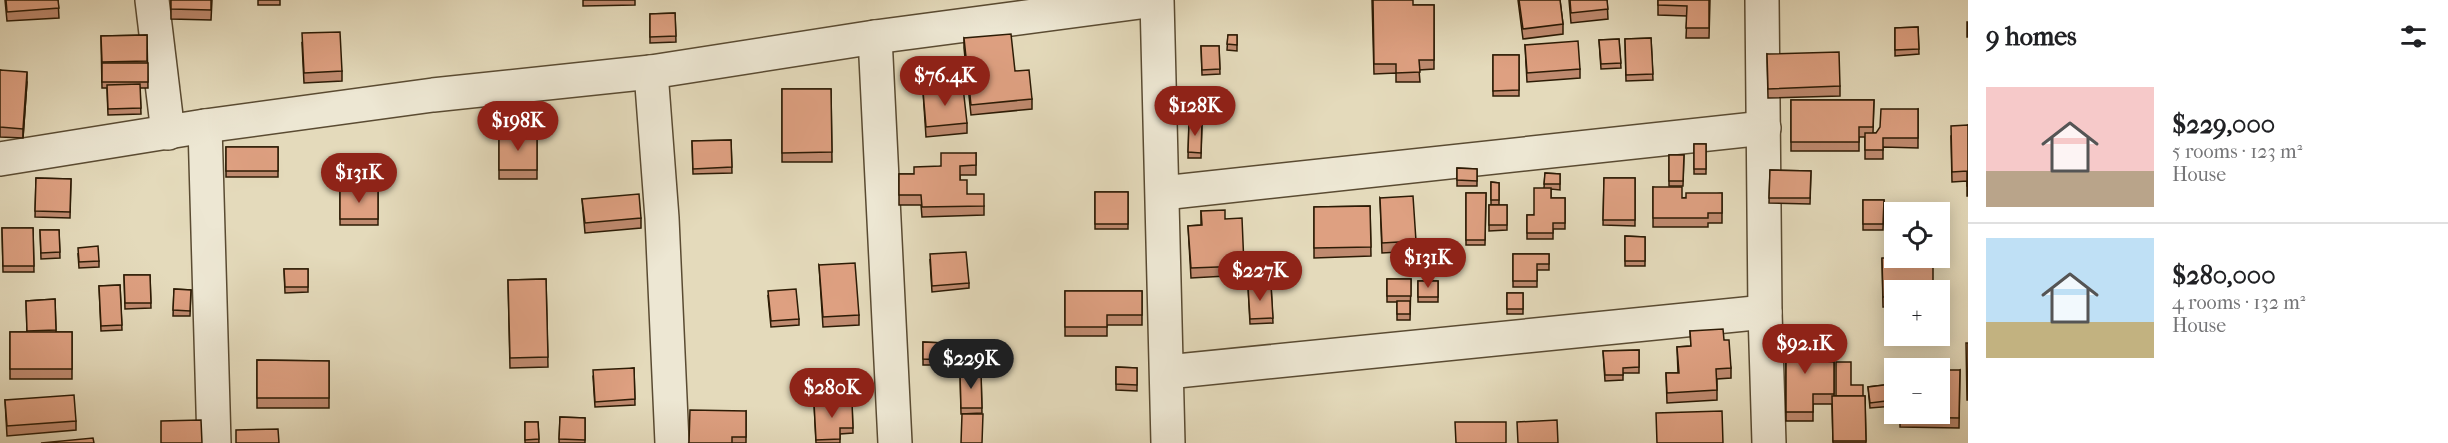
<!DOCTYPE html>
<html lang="en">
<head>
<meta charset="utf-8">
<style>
	:root { --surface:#fff; --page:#f2f2f2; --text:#202124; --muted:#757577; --line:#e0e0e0; --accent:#8f2418 }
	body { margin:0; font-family:"IM FELL French Canon",serif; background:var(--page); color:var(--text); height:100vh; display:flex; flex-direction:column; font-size:22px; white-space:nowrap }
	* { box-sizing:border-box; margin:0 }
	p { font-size:20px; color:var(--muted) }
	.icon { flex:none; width:33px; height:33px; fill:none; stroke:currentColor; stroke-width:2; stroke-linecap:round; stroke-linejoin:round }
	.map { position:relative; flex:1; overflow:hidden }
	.side { display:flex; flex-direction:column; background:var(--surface); width:480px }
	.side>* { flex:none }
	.tools { position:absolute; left:1884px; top:202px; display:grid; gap:12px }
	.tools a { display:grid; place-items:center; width:66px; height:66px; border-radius:0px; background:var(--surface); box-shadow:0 3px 15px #0003; font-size:30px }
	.price { position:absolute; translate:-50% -51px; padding:0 14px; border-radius:21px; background:var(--accent); color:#fff; font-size:20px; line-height:39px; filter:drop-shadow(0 2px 3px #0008) }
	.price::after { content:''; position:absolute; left:50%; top:36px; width:18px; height:14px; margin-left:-9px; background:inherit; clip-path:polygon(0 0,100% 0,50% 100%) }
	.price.selected { background:#222; color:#fff }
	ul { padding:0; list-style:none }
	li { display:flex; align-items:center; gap:18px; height:150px; padding:0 18px }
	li+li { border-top:2px solid var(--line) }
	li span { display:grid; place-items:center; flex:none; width:168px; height:120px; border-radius:0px; color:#555 }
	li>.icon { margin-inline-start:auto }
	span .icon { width:72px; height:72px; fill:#fffc; stroke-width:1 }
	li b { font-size:26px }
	h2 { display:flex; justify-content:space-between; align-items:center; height:72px; padding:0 18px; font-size:26px }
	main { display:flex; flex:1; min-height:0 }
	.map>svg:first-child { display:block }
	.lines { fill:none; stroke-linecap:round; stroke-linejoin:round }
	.street-casing { stroke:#5a4b32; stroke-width:36 }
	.street { stroke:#ede7d3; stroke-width:33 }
	.wall { fill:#bf8a6f; stroke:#2c1b05; stroke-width:1.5 }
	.shaded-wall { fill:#9b705a; stroke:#2c1b05; stroke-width:1.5 }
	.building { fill:#dea081; stroke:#2c1b05; stroke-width:1.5 }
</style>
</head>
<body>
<main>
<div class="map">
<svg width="1968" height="443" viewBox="0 0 1968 443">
	<rect width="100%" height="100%" fill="#e4dabb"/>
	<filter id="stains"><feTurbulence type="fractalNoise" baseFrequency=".00333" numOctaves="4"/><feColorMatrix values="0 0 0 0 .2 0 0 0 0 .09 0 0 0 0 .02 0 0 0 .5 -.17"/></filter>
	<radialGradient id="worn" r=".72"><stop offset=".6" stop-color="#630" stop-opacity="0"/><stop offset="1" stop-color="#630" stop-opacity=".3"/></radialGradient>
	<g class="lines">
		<defs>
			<g id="street">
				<polyline points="152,0 168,133"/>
				<polyline points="1157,0 1168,443"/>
				<polyline points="1762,0 1765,312 1769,443"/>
				<polyline points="875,37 895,443"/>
				<polyline points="651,72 662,218 672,443"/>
				<polyline points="205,126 214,443"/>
				<polyline points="0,159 205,126 433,95 651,72 875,37 1155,0"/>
				<polyline points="1163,193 1764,128"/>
				<polyline points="1167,372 1765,312"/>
			</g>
		</defs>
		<use href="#street" class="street-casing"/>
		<use href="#street" class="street"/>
	</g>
	<g class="wall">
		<polygon points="5,0 58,0 59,18 7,21"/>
		<polygon points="171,0 212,0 211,20 171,19"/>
		<rect x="258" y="0" width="22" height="5"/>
		<polygon points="583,0 635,0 635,5 583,6"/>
		<polygon points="1372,0 1413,5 1434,5 1434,69 1419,70 1420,82 1396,82 1396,73 1374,74"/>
		<polygon points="1518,0 1560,0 1563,24 1563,34 1523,39"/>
		<polygon points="1569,0 1607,0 1608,19 1571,23"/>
		<polygon points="1658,0 1710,0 1709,38 1686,38 1687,16 1658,15"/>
		<polygon points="675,13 676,42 650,43 650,14"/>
		<polygon points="1918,27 1919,54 1895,56 1895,28"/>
		<polygon points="147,35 148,88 140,88 141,114 108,115 107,88 102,88 101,36"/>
		<polygon points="1228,35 1237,35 1237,51 1227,50"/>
		<polygon points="964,38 1015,71 1032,99 1032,109 971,115 964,48"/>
		<polygon points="1651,38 1653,80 1626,81 1625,39"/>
		<polygon points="1619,39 1621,68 1601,69 1599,40"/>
		<polygon points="302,43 342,71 342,81 304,83"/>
		<polygon points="1525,45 1580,69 1580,78 1527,82"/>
		<polygon points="1201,46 1219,46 1220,74 1202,75"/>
		<polygon points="1767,54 1840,86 1840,96 1768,98"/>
		<rect x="1493" y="55" width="26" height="41"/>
		<polygon points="0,70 27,82 23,138 0,137"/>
		<polygon points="782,89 831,89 832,162 782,162"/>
		<polygon points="923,91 967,123 967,133 926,137"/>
		<polygon points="1791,100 1874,100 1873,133 1876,133 1918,109 1918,148 1883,147 1883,159 1865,159 1865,137 1859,137 1859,151 1791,151"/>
		<polygon points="1189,122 1202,122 1201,158 1188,158"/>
		<polygon points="1968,125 1968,196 1967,196 1967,181 1952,182 1951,136"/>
		<rect x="499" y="135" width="38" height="44"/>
		<polygon points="731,140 732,173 693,174 692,141"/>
		<rect x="1694" y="144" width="12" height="30"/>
		<rect x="226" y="147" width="52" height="30"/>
		<polygon points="976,153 976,175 960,175 960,180 967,194 984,206 984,215 922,217 921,205 899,205 899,174 914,174 941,166"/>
		<polygon points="1669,155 1684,155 1683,186 1669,186"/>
		<polygon points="1457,168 1477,169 1477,186 1457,186"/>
		<polygon points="1770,170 1811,171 1810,204 1769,203"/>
		<polygon points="1545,173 1560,174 1560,190 1551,189 1551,198 1565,198 1565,229 1553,229 1553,239 1527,239 1527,215 1534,215 1544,188"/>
		<polygon points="36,178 71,179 70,218 35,217"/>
		<polygon points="1604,178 1635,178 1635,226 1603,225"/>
		<polygon points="1491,182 1499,183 1499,205 1491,205"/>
		<polygon points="1653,187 1682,198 1722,193 1722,223 1708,223 1708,227 1653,227"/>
		<rect x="340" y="190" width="38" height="35"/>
		<rect x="1095" y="192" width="33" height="37"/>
		<polygon points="1466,193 1486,193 1485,245 1466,245"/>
		<polygon points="1380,198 1416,241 1416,251 1382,253"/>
		<polygon points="582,199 641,218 641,228 585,233"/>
		<polygon points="1863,200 1884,200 1883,230 1863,230"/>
		<polygon points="1489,205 1507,205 1507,230 1489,231"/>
		<polygon points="1370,206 1371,256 1314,258 1314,207"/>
		<polygon points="1201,211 1225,219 1244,266 1244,275 1191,278 1188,226 1201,225"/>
		<polygon points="2,228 33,228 34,272 3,272"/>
		<polygon points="40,230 59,230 60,258 41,259"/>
		<polygon points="1625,236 1645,237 1645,266 1625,266"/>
		<polygon points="78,254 99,261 99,267 79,268"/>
		<polygon points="1513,254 1549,254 1549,270 1537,270 1537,287 1513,287"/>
		<polygon points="1882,258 1894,291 1894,307 1883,307"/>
		<polygon points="930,260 969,283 969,288 932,292"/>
		<polygon points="819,265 859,315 859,325 823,327"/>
		<polygon points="284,269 308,269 308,292 285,293"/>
		<polygon points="124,275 150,275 151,308 125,309"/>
		<polygon points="546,279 548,367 510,368 508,280"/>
		<polygon points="1387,279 1411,279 1410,320 1397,320 1397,302 1387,302"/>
		<rect x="1418" y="281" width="20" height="21"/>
		<polygon points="120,285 122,330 101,331 99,286"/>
		<polygon points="1271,285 1273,323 1250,324 1248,286"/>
		<polygon points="174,289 191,290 190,316 173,316"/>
		<polygon points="1065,291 1142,291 1142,325 1107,325 1107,336 1065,336"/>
		<rect x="1507" y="293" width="16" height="21"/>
		<polygon points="768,296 799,319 799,325 771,327"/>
		<polygon points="55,299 56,332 72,332 72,379 10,379 10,332 27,332 26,301"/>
		<polygon points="1690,331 1724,340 1731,368 1731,378 1717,379 1717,400 1667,403 1666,373 1678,373 1677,347 1691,346"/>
		<polygon points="1786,337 1813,362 1834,362 1834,396 1836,396 1851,385 1863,396 1865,396 1866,443 1833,443 1832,404 1813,404 1813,421 1786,421"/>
		<polygon points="923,342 944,343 944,365 923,365"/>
		<polygon points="1639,350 1639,373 1623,373 1623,380 1605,381 1603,351"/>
		<polygon points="257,360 329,361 329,408 257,408"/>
		<polygon points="1116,367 1137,368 1137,391 1116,390"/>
		<polygon points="634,368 635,405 595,407 593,376"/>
		<polygon points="1960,370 1959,428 1900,427 1900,414"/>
		<polygon points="960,372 981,372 982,413 961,414"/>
		<polygon points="1892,384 1894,406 1870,408 1868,387"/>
		<polygon points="5,400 76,421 76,430 7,436"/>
		<polygon points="852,402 853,433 840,434 840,443 816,443 814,403"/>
		<polygon points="746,411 746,443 689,443"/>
		<polygon points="560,417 585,418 585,443 559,443"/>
		<polygon points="525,422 538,422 539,443 525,443"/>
	</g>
	<polygon class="shaded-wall" points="27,72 27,82 23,138 23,129"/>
	<g class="building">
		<polygon points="6,0 58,0 59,8 7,12"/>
		<polygon points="171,0 211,0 211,10 171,9"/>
		<polygon points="1373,0 1413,0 1413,5 1434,5 1434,60 1419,60 1420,72 1396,73 1396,64 1374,64"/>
		<polygon points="1519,0 1560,0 1563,24 1523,29"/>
		<polygon points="1570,0 1607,0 1608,9 1571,13"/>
		<polygon points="1658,0 1709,0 1709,28 1686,28 1687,6 1658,5"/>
		<polygon points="675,13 676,36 650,37 650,14"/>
		<rect x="1967" y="22" width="1" height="15"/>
		<polygon points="1918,27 1919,49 1895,50 1895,28"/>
		<polygon points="340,32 342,71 304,73 302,33"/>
		<polygon points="1011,34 1015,71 1029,70 1032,99 971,105 964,38"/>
		<polygon points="147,35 147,61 102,62 101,36"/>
		<polygon points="1228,35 1237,35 1237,45 1227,44"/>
		<polygon points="1651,38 1653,74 1626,75 1625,39"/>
		<polygon points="1619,39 1621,63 1601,64 1599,40"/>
		<polygon points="1578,41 1580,69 1527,73 1525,45"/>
		<polygon points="1201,46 1219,46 1220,69 1202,70"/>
		<polygon points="1839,52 1840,86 1768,89 1767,54"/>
		<polygon points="1493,55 1519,55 1519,90 1493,91"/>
		<rect x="102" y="63" width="46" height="19"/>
		<polygon points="0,70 27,72 23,129 0,127"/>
		<polygon points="140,84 141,108 108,109 107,85"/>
		<polygon points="963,87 967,123 926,127 923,91"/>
		<polygon points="782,89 831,89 832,152 782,153"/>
		<polygon points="1791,100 1874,100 1873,127 1859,127 1859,142 1791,142"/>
		<polygon points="1881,109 1918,109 1918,138 1883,138 1883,150 1865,150 1865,133 1876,133 1880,127"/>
		<polygon points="1189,122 1202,122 1201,153 1188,152"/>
		<polygon points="1968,125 1968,186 1967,186 1967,171 1952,172 1951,126"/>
		<rect x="499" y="135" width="38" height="35"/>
		<polygon points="731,140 732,167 693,169 692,141"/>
		<rect x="1694" y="144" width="12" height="25"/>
		<rect x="226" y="147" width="52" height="24"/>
		<polygon points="941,153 976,153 976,165 960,166 960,180 967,180 967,194 984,194 984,206 922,207 921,195 899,195 899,174 914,174 914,167 941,166"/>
		<polygon points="1669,155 1684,155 1683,181 1669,181"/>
		<polygon points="1457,168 1477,169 1477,181 1457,180"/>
		<polygon points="1770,170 1811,171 1810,198 1769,198"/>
		<polygon points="1545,173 1560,174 1560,184 1544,184"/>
		<polygon points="36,178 71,179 70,212 35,211"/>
		<polygon points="1604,178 1635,178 1635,220 1603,220"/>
		<polygon points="1491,182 1499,183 1499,200 1491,200"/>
		<polygon points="1653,187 1682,187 1682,198 1686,198 1686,193 1722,193 1722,213 1708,213 1708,218 1653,218"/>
		<polygon points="1534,188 1551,188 1551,198 1565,198 1565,223 1553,223 1553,233 1527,233 1527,215 1534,215"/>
		<rect x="340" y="190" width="38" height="29"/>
		<rect x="1095" y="192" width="33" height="32"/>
		<polygon points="1466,193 1486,193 1485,240 1466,240"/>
		<polygon points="639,194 641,218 585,223 582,199"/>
		<polygon points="1413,196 1416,241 1382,243 1380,198"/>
		<polygon points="1863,200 1884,200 1883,224 1863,224"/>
		<rect x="1489" y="205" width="18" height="20"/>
		<polygon points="1370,206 1371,247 1314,248 1314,207"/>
		<polygon points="1225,210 1225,219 1242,218 1244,266 1191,268 1188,226 1202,225 1201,211"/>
		<polygon points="2,228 33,228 34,266 3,266"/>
		<polygon points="40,230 59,230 60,252 41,253"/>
		<polygon points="1625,236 1645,237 1645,261 1625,261"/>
		<polygon points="98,246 99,261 79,262 78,248"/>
		<polygon points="966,252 969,283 932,286 930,254"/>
		<polygon points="1513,254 1549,254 1549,264 1537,264 1537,281 1513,281"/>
		<polygon points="1882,258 1933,258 1933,291 1894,291 1894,297 1883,297"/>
		<polygon points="855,263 859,315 823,317 819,265"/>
		<polygon points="284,269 308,269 308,287 285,287"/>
		<polygon points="124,275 150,275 151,303 125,303"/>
		<polygon points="546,279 548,357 510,358 508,280"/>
		<rect x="1387" y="279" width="24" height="17"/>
		<rect x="1418" y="281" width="20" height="16"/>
		<polygon points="120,285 122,325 101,326 99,286"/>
		<polygon points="1271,285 1273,318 1250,319 1248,286"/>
		<polygon points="174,289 191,290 190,311 173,310"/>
		<polygon points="796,289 799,319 771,321 768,291"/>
		<polygon points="1065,291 1142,291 1142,315 1107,315 1107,327 1065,327"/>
		<rect x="1507" y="293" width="16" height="16"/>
		<polygon points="55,299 56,330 27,331 26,301"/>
		<rect x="1397" y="301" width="13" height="13"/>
		<polygon points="1723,329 1724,340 1729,340 1731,368 1716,369 1717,390 1667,393 1666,373 1679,373 1677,347 1691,346 1690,331"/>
		<rect x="10" y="332" width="62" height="37"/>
		<polygon points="1786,337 1813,337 1813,362 1834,362 1834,394 1813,394 1813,412 1786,412"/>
		<polygon points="923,342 944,343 944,360 923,359"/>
		<polygon points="1966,343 1968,343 1968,400 1967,400"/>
		<polygon points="1639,350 1639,367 1623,368 1623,375 1605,375 1603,351"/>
		<polygon points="257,360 329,361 329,398 257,398"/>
		<polygon points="1836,362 1851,362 1851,385 1863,385 1863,396 1836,396"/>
		<polygon points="1116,367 1137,368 1137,385 1116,384"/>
		<polygon points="634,368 635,399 595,402 593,370"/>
		<polygon points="1940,370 1960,370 1959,418 1900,417 1900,414 1940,414"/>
		<polygon points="960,372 981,372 982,408 961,408"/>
		<polygon points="1892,384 1894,400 1870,403 1868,387"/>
		<polygon points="74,395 76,421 7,426 5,400"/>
		<polygon points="1832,396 1865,396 1866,441 1833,441"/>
		<polygon points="852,402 853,428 840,428 840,439 816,440 814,403"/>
		<polygon points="690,410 746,411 746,437 732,437 732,443 689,443"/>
		<polygon points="1722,411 1723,443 1657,443 1656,413"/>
		<polygon points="962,414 983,414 982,443 961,443"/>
		<polygon points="560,417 585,418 585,440 559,439"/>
		<polygon points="201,420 202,443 161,443 161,421"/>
		<polygon points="1557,420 1558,443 1518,443 1517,422"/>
		<polygon points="525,422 538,422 539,439 525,440"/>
		<polygon points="1455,422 1506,422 1506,443 1456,443"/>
		<polygon points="278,429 279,443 236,443 236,430"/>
		<polygon points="93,438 94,443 41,443"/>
	</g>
	<rect width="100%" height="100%" filter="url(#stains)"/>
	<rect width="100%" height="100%" fill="url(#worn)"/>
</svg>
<div class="tools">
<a><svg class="icon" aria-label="locate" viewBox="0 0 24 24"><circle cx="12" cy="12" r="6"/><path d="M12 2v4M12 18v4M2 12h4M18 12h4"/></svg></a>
<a>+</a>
<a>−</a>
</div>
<b class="price" style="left:945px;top:107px">$76.4K</b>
<b class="price" style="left:1195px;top:137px">$128K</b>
<b class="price" style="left:518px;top:152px">$198K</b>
<b class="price" style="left:359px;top:204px">$131K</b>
<b class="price" style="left:1428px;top:289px">$131K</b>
<b class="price" style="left:1260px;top:302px">$227K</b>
<b class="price" style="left:1805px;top:375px">$92.1K</b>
<b class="price selected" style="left:971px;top:390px">$229K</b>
<b class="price" style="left:832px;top:419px">$280K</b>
</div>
<section class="side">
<h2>9 homes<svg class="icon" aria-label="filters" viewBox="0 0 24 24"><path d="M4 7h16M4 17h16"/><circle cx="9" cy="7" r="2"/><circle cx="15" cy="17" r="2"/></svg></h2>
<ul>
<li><span style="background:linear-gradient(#f6c9c9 70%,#b9a48a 0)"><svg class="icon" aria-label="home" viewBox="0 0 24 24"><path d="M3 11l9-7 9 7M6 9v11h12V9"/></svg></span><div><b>$229,000</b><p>5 rooms · 123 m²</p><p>House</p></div></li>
<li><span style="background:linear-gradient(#bfe0f5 70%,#c2b280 0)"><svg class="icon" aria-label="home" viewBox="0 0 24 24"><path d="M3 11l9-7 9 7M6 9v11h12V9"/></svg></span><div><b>$280,000</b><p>4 rooms · 132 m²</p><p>House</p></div></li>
</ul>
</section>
</main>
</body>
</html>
